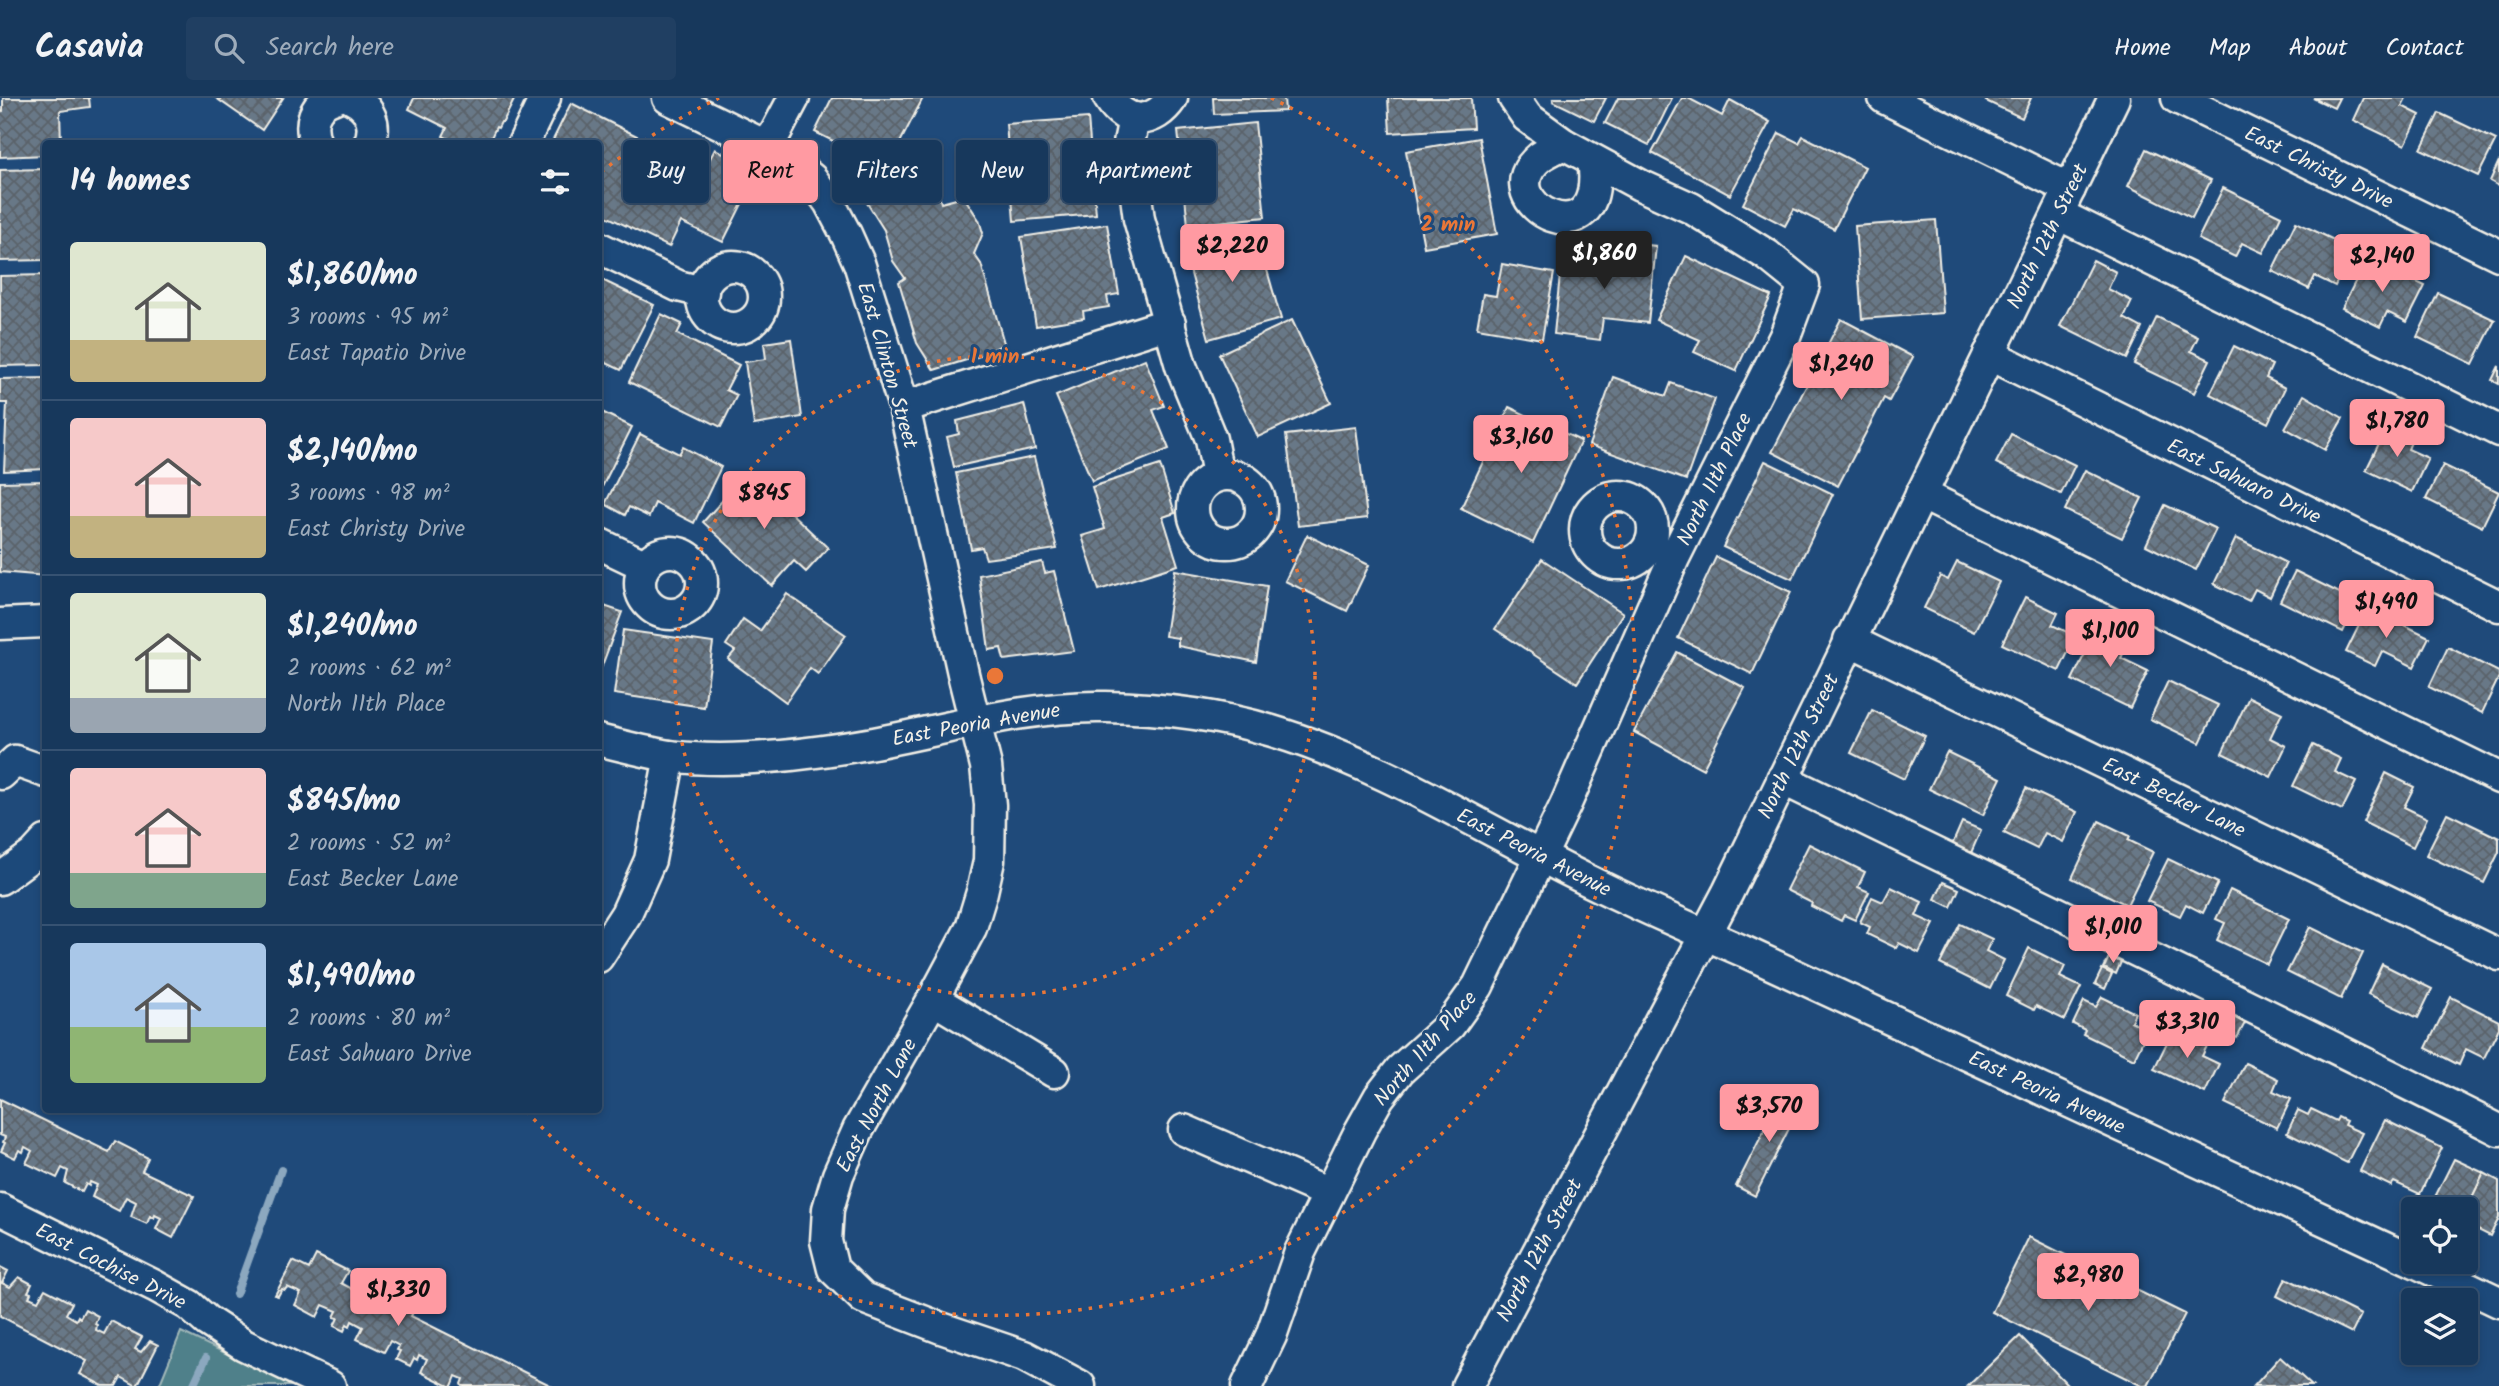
<!DOCTYPE html>
<html lang="en">
<head>
<meta charset="utf-8">
<style>
	:root { --surface:#17385c; --page:#203f62; --text:#f1f3f6; --muted:#9eacbb; --line:#365272; --accent:#ff9aa2 }
	body { margin:0; font-family:Kalam,sans-serif; background:var(--page); color:var(--text); height:100vh; display:flex; flex-direction:column; font-size:26px; white-space:nowrap }
	* { box-sizing:border-box; margin:0 }
	p { font-size:23px; color:var(--muted) }
	.icon { flex:none; width:38px; height:38px; fill:none; stroke:currentColor; stroke-width:2; stroke-linecap:round; stroke-linejoin:round }
	.map { position:relative; flex:1; overflow:hidden }
	.details { position:absolute; left:42px; top:42px; width:560px; height:973px; display:flex; flex-direction:column; background:var(--surface); border-radius:7px; box-shadow:0 4px 10px #0003,0 0 0 2px var(--line) }
	.details>* { flex:none }
	.guide { position:absolute; left:623px; top:42px; width:665px; height:63px; display:flex; gap:14px }
	.fabs { position:absolute; left:2401px; top:1099px; display:grid; gap:14px }
	.fabs a { display:grid; place-items:center; width:77px; height:77px; border-radius:7px; background:var(--surface); box-shadow:0 4px 10px #0003,0 0 0 2px var(--line); font-size:35px }
	.price { position:absolute; translate:-50% -60px; padding:0 16px; border-radius:7px; background:var(--accent); color:#111; font-size:23px; line-height:46px; filter:drop-shadow(0 2px 4px #0008) }
	.price::after { content:''; position:absolute; left:50%; top:42px; width:21px; height:16px; margin-left:-10px; background:inherit; clip-path:polygon(0 0,100% 0,50% 100%) }
	.price.selected { background:#222; color:#fff }
	ul { padding:0; list-style:none }
	li { display:flex; align-items:center; gap:21px; height:175px; padding:0 28px }
	li+li { border-top:2px solid var(--line) }
	li span { display:grid; place-items:center; flex:none; width:196px; height:140px; border-radius:7px; color:#555 }
	li>.icon { margin-inline-start:auto }
	span .icon { width:84px; height:84px; fill:#fffc; stroke-width:1 }
	li b { font-size:30px }
	h2 { display:flex; justify-content:space-between; align-items:center; height:84px; padding:0 28px; font-size:30px }
	.chip { padding:0 24px; border-radius:7px; background:var(--surface); box-shadow:0 4px 10px #0003,0 0 0 2px var(--line); font-size:24px; line-height:63px }
	.chip.selected { background:var(--accent); color:#111 }
	header { display:flex; align-items:center; gap:42px; box-sizing:border-box; height:98px; padding:0 35px; background:var(--surface); border-bottom:2px solid var(--line) }
	header strong { font-size:33px }
	nav { display:flex; gap:38px; margin-inline-start:auto; font-size:24px }
	.search { width:490px; height:63px; background:var(--page); display:flex; align-items:center; gap:18px; box-sizing:border-box; padding:0 24px; border-radius:7px; color:var(--muted); font-size:26px }
	.map>svg:first-child { display:block }
	.park { fill:#50808a; stroke:#a2b8b9; stroke-width:2 }
	.lines { fill:none; stroke-linecap:round; stroke-linejoin:round }
	.stream { stroke:#8ca8bf; stroke-width:8 }
	.building { fill:url(#building-cross-hatch); stroke:#f4f1e8; stroke-width:2 }
	.minor-casing { stroke:#f4f1e8; stroke-width:35 }
	.minor { stroke:#1f4a7a; stroke-width:30 }
	.ring { fill:none; stroke:#ea7738; stroke-width:3.5; stroke-dasharray:3.5 7 }
	.labels { text-anchor:middle; stroke-width:6; stroke-linejoin:round; paint-order:stroke }
	.street-label { font-size:21px; fill:#f4f1e8; stroke:#1f4a7a }
	.centre { fill:#ea7738; stroke:#1f4a7a; stroke-width:3.5 }
	.ring-label { font-size:21px; text-anchor:middle; font-weight:bold; fill:#ea7738; stroke:#1f4a7a; stroke-width:6; stroke-linejoin:round; paint-order:stroke }
</style>
</head>
<body>
<header>
<strong>Casavia</strong>
<div class="search"><svg class="icon" aria-label="search" viewBox="0 0 24 24"><circle cx="10" cy="10" r="6"/><path d="M15 15l6 6"/></svg>Search here</div>
<nav><a>Home</a><a>Map</a><a>About</a><a>Contact</a></nav>
</header>
<div class="map">
<svg width="2499" height="1288" viewBox="0 0 2499 1288">
	<defs>
		<pattern id="building-cross-hatch" width="8" height="8" patternUnits="userSpaceOnUse" patternTransform="scale(1.75)"><rect width="8" height="8" fill="#677887"/><path d="M0 0l8 8M0 8l8-8" fill="none" stroke="#5a626a"/></pattern>
	</defs>
	<rect width="100%" height="100%" fill="#1f4a7a"/>
	<filter id="ink" filterUnits="userSpaceOnUse"><feTurbulence type="fractalNoise" baseFrequency=".0143" numOctaves="2"/><feDisplacementMap in="SourceGraphic" scale="14" xChannelSelector="R" yChannelSelector="G"/><feConvolveMatrix kernelMatrix="1 2 1 2 8 2 1 2 1" color-interpolation-filters="sRGB"/></filter>
	<g filter="url(#ink)">
		<polygon class="park" points="181,1234 295,1288 159,1288"/>
		<g class="lines">
			<g class="stream">
				<polyline points="236,1196 281,1072"/>
				<polyline points="193,1288 206,1260"/>
			</g>
		</g>
		<g class="building">
			<polygon points="3,0 89,0 90,9 60,13 61,46 46,46 46,57 0,59 0,14 3,13"/>
			<polygon points="216,0 283,0 262,32"/>
			<polygon points="414,0 515,0 503,24 501,24 498,30 496,29 488,46 458,46 443,38 447,30 409,11"/>
			<polygon points="832,0 923,0 887,70 815,34"/>
			<polygon points="1213,0 1284,0 1285,13 1214,16"/>
			<polygon points="1388,0 1471,0 1473,30 1390,35"/>
			<polygon points="1554,0 1606,0 1594,23 1553,3"/>
			<polygon points="1618,0 1672,0 1649,47 1605,25"/>
			<polygon points="1682,0 1688,0 1722,18 1730,2 1770,24 1730,97 1652,55"/>
			<polygon points="1988,0 2031,0 2022,20 1986,3"/>
			<polygon points="2313,0 2339,0 2334,10"/>
			<polygon points="2363,0 2406,0 2402,8 2420,17 2405,47 2353,22"/>
			<polygon points="571,5 659,49 657,54 702,76 715,51 759,72 723,144 681,124 669,149 598,114 598,46 551,46"/>
			<polygon points="2439,15 2496,42 2478,78 2421,51"/>
			<polygon points="1088,20 1096,116 1014,123 1006,26"/>
			<polygon points="1255,25 1265,119 1188,127 1178,33"/>
			<polygon points="1779,35 1799,45 1803,38 1865,69 1834,131 1794,111 1785,128 1743,106"/>
			<polygon points="1479,40 1497,136 1424,149 1406,53"/>
			<polygon points="2146,51 2211,82 2192,120 2128,88"/>
			<polygon points="2499,63 2499,88 2490,83"/>
			<polygon points="926,69 935,83 941,105 964,99 979,122 983,135 974,156 981,166 1004,245 986,256 934,272 917,245 899,184 905,180 893,163 884,132 862,97 859,89"/>
			<polygon points="46,71 46,162 0,163 0,72"/>
			<polygon points="2223,90 2281,118 2263,155 2242,145 2235,159 2198,141"/>
			<polygon points="1936,122 1943,215 1862,221 1855,128"/>
			<polygon points="2296,124 2353,151 2335,188 2315,178 2309,191 2272,173"/>
			<polygon points="1107,126 1119,196 1107,198 1109,209 1083,213 1084,220 1036,228 1021,139"/>
			<polygon points="1255,130 1281,221 1209,241 1184,150"/>
			<polygon points="1629,145 1656,148 1648,225 1603,220 1600,242 1554,236 1562,157 1603,162 1604,154 1628,156"/>
			<polygon points="1686,158 1771,198 1736,273 1694,254 1700,242 1656,222"/>
			<polygon points="2367,160 2425,188 2407,224 2387,214 2380,229 2342,210"/>
			<polygon points="2093,162 2116,174 2108,191 2132,203 2124,220 2142,230 2127,261 2060,228"/>
			<polygon points="1502,166 1554,175 1542,241 1477,230 1483,196 1496,198"/>
			<polygon points="46,177 46,267 0,268 0,178"/>
			<polygon points="598,180 654,207 621,272 598,261"/>
			<polygon points="2438,195 2495,222 2473,266 2417,239"/>
			<polygon points="661,216 682,226 677,236 739,267 726,292 737,297 721,329 629,284"/>
			<polygon points="2157,219 2198,239 2191,253 2210,262 2194,295 2134,266"/>
			<polygon points="1841,221 1913,259 1889,303 1884,300 1838,388 1772,354"/>
			<polygon points="1292,222 1331,305 1258,339 1219,256"/>
			<polygon points="791,241 802,319 754,327 745,264 766,261 764,245"/>
			<polygon points="2234,248 2272,267 2266,280 2285,290 2268,325 2210,296"/>
			<polygon points="1145,261 1164,308 1153,312 1169,351 1092,383 1056,298"/>
			<polygon points="2499,268 2499,286 2492,282"/>
			<polygon points="1613,279 1666,298 1671,285 1715,301 1686,382 1589,347"/>
			<polygon points="46,280 46,371 4,373 7,305 0,305 0,281"/>
			<polygon points="2304,297 2343,320 2325,352 2285,330"/>
			<polygon points="1024,306 1035,351 954,369 947,339 959,336 957,323"/>
			<polygon points="1509,309 1581,343 1533,445 1461,410"/>
			<polygon points="598,312 632,329 598,397"/>
			<polygon points="2389,325 2414,337 2408,351 2428,360 2412,394 2366,372"/>
			<polygon points="1356,329 1367,420 1298,428 1286,337"/>
			<polygon points="640,336 679,356 683,349 721,369 694,425 655,405 649,419 629,409 625,417 605,406"/>
			<polygon points="2011,336 2075,367 2061,396 1996,365"/>
			<polygon points="1034,359 1057,451 986,461 982,449 971,451 956,375"/>
			<polygon points="1765,363 1833,396 1792,481 1723,449"/>
			<polygon points="1160,367 1175,415 1163,419 1178,467 1099,492 1082,438 1105,431 1092,389"/>
			<polygon points="2443,367 2499,394 2482,429 2426,401"/>
			<polygon points="2085,372 2142,400 2122,440 2065,412"/>
			<polygon points="748,374 828,450 806,474 794,463 772,488 703,424"/>
			<polygon points="46,383 46,478 0,474 0,384"/>
			<polygon points="2165,407 2216,431 2196,472 2146,447"/>
			<polygon points="1307,437 1369,467 1347,513 1285,483"/>
			<polygon points="2236,440 2286,465 2270,499 2255,491 2249,503 2214,486"/>
			<polygon points="1716,459 1791,494 1752,576 1678,540"/>
			<polygon points="1542,461 1623,515 1577,585 1495,531"/>
			<polygon points="1042,464 1045,475 1054,473 1074,553 1004,562 1001,550 989,552 979,477"/>
			<polygon points="1957,464 1999,484 1974,534 1924,510 1940,478 1948,482"/>
			<polygon points="1175,472 1267,488 1256,564 1178,548 1178,540 1165,538"/>
			<polygon points="2295,473 2358,504 2343,534 2280,503"/>
			<polygon points="787,496 846,537 818,576 810,570 786,604 728,561 735,553 726,547 743,521 760,533"/>
			<polygon points="2025,499 2058,515 2052,527 2076,538 2059,573 2002,546"/>
			<polygon points="598,506 622,514 600,573 598,573"/>
			<polygon points="2368,509 2429,539 2414,569 2382,553 2375,568 2346,554"/>
			<polygon points="2098,529 2129,544 2121,560 2148,573 2130,610 2072,582"/>
			<polygon points="623,532 713,545 704,609 614,596"/>
			<polygon points="2448,549 2499,574 2499,579 2482,615 2429,589"/>
			<polygon points="1677,554 1745,590 1703,671 1634,634"/>
			<polygon points="2168,583 2218,607 2200,645 2150,621"/>
			<polygon points="2249,599 2282,615 2270,640 2286,648 2271,679 2222,655"/>
			<polygon points="1872,612 1925,638 1904,681 1851,655"/>
			<polygon points="2313,647 2341,661 2335,674 2356,684 2342,712 2293,688"/>
			<polygon points="1947,654 2001,680 1983,717 1929,691"/>
			<polygon points="2386,675 2414,689 2404,709 2427,720 2413,749 2363,724"/>
			<polygon points="2026,690 2077,714 2063,744 2045,735 2037,751 2004,735"/>
			<polygon points="2447,715 2499,740 2499,754 2484,785 2426,757"/>
			<polygon points="2099,723 2130,738 2128,742 2153,754 2127,807 2072,780"/>
			<polygon points="1962,724 1981,732 1971,755 1952,747"/>
			<polygon points="1809,746 1865,774 1858,789 1869,794 1855,822 1844,817 1841,823 1811,808 1812,805 1786,792"/>
			<polygon points="2168,761 2218,785 2203,815 2186,806 2180,818 2147,803"/>
			<polygon points="1943,784 1959,791 1951,809 1935,801"/>
			<polygon points="1891,789 1922,804 1916,818 1934,826 1919,855 1899,845 1896,850 1867,836 1870,829 1860,824 1872,799 1883,804"/>
			<polygon points="2230,792 2289,821 2267,866 2217,842 2225,825 2216,821"/>
			<polygon points="1960,826 1992,841 1986,853 2004,862 1990,891 1940,866"/>
			<polygon points="2310,829 2363,855 2341,901 2287,874"/>
			<polygon points="2029,850 2065,868 2060,879 2081,889 2065,922 2036,908 2034,912 2006,898"/>
			<polygon points="2109,859 2121,864 2116,876 2104,870"/>
			<polygon points="2382,866 2432,891 2418,920 2368,896"/>
			<polygon points="2102,871 2112,876 2105,891 2095,886"/>
			<polygon points="2102,899 2135,915 2131,923 2148,932 2134,961 2083,936 2085,932 2073,926 2084,903 2096,909"/>
			<polygon points="2451,899 2499,923 2499,930 2484,960 2466,951 2459,967 2426,950"/>
			<polygon points="2233,919 2245,925 2237,940 2225,934"/>
			<polygon points="2175,928 2209,944 2202,958 2219,966 2205,995 2154,971"/>
			<polygon points="2245,965 2278,981 2273,993 2291,1001 2277,1030 2225,1005"/>
			<polygon points="1783,995 1802,1005 1755,1098 1736,1088"/>
			<polygon points="0,1001 109,1054 115,1043 148,1060 142,1073 194,1098 173,1140 156,1131 161,1120 155,1117 154,1120 150,1118 147,1126 131,1119 136,1104 126,1099 119,1113 92,1099 97,1087 90,1084 89,1088 86,1086 82,1094 65,1085 68,1073 62,1070 57,1080 26,1065 32,1053 25,1049 23,1054 19,1052 15,1060 1,1053 5,1045 3,1044 5,1039 0,1037"/>
			<polygon points="2311,1011 2336,1023 2338,1019 2346,1023 2344,1027 2362,1035 2347,1065 2287,1035 2298,1012 2308,1017"/>
			<polygon points="2385,1022 2442,1050 2420,1096 2394,1084 2391,1088 2360,1073"/>
			<polygon points="2454,1061 2484,1075 2466,1112 2435,1111 2430,1109"/>
			<polygon points="2484,1075 2499,1083 2499,1120 2490,1138 2466,1126 2466,1112"/>
			<polygon points="2029,1139 2185,1216 2148,1288 2142,1288 1992,1214"/>
			<polygon points="316,1157 348,1173 341,1185 373,1202 381,1186 418,1204 411,1218 552,1288 462,1288 461,1286 463,1281 456,1278 452,1288 449,1288 421,1274 427,1261 419,1257 417,1262 414,1260 410,1268 396,1261 400,1253 397,1252 399,1248 390,1243 384,1254 357,1241 363,1229 352,1223 350,1228 347,1226 344,1233 334,1228 338,1220 334,1219 337,1213 323,1207 317,1219 295,1207 301,1195 287,1189 285,1192 282,1191 278,1198 275,1197 293,1163 309,1171"/>
			<polygon points="0,1169 8,1173 2,1185 10,1189 19,1179 32,1186 28,1194 31,1195 29,1199 38,1203 45,1191 72,1205 66,1216 76,1222 78,1218 80,1220 85,1211 98,1218 95,1226 97,1227 96,1232 104,1236 111,1223 142,1239 135,1251 141,1254 150,1243 158,1247 137,1288 121,1279 116,1288 103,1288 80,1276 87,1263 0,1218"/>
			<polygon points="2286,1180 2361,1217 2352,1235 2277,1198"/>
			<polygon points="2020,1238 2069,1288 1968,1288"/>
			<polygon points="2280,1259 2312,1288 2254,1288"/>
		</g>
		<g class="lines">
			<defs>
				<g id="minor">
					<path d="M351,0C370,9 378,26 369,46"/>
					<polyline points="668,0 768,49 789,62 812,81 829,104 846,136 859,165 904,309 964,580 986,668 990,707 989,763 982,794 971,830 933,901 858,1032 838,1077 828,1111 826,1143 833,1171 863,1200 941,1230 1024,1258 1080,1288"/>
					<path d="M1109,0C1126,28 1154,27 1172,0"/>
					<polyline points="1884,0 2070,91"/>
					<polyline points="2177,0 2499,157"/>
					<polyline points="1134,20 1129,45 1139,121 1181,268 1211,341 1218,377"/>
					<path d="M316,46C308,26 313,6 335,0"/>
					<polyline points="523,46 545,0"/>
					<path d="M1564,46C1556,50 1547,54 1540,59C1483,105 1609,169 1593,62"/>
					<polyline points="768,49 794,0"/>
					<polyline points="2058,116 2499,333"/>
					<polyline points="598,149 678,188 703,194"/>
					<circle cx="733" cy="199" r="31"/>
					<polyline points="1989,256 2499,508"/>
					<polyline points="904,309 1170,225"/>
					<circle cx="1227" cy="411" r="34"/>
					<polyline points="1921,396 2499,680"/>
					<circle cx="1619" cy="432" r="34"/>
					<polyline points="598,445 644,467"/>
					<circle cx="671" cy="485" r="31"/>
					<polyline points="0,526 46,524"/>
					<polyline points="1849,542 2499,857"/>
					<path d="M598,642C622,648 645,654 669,658C733,666 805,657 868,646C946,632 1025,607 1106,609C1162,610 1219,617 1272,633C1366,661 1454,713 1540,758C1606,793 1674,823 1743,853L2413,1163"/>
					<polyline points="1,676 15,663 46,674"/>
					<path d="M1782,681C2022,798 2262,912 2499,1032"/>
					<polyline points="0,781 34,756 46,743"/>
					<polyline points="598,859 626,816 650,762 670,658"/>
					<polyline points="933,901 1054,974"/>
					<polyline points="1184,1032 1329,1095"/>
					<polyline points="0,1111 155,1188 189,1207 207,1223 244,1247 330,1288"/>
					<polyline points="2415,1164 2499,1204"/>
					<polyline points="1247,1288 1271,1238 1300,1154 1360,1033 1379,999 1400,972 1450,927 1478,888 1565,708 1674,460 1785,238 1804,187 1767,157 1691,110 1640,87 1564,46 1527,19 1514,0"/>
					<polyline points="1467,1288 1728,794 2114,0"/>
				</g>
			</defs>
			<use href="#minor" class="minor-casing"/>
			<use href="#minor" class="minor"/>
		</g>
	</g>
	<g class="ring">
		<circle cx="995" cy="578" r="320"/>
		<path d="M601 74A640 640 0 0 1 719 0M1271 0A640 640 0 1 1 527 1014"/>
	</g>
	<g class="labels">
		<g class="street-label">
			<text transform="translate(2319 69) rotate(26)" y="7">East Christy Drive</text>
			<text transform="translate(2047 138) rotate(-64)" y="7">North 12th Street</text>
			<text transform="translate(888 267) rotate(74)" y="7">East Clinton Street</text>
			<text transform="translate(1714 381) rotate(-64)" y="7">North 11th Place</text>
			<text transform="translate(2244 383) rotate(26)" y="7">East Sahuaro Drive</text>
			<text transform="translate(976 626) rotate(-10)" y="7">East Peoria Avenue</text>
			<text transform="translate(1798 648) rotate(-64)" y="7">North 12th Street</text>
			<text transform="translate(2174 699) rotate(26)" y="7">East Becker Lane</text>
			<text transform="translate(1534 754) rotate(27)" y="7">East Peoria Avenue</text>
			<text transform="translate(1425 950) rotate(-49)" y="7">North 11th Place</text>
			<text transform="translate(2047 994) rotate(25)" y="7">East Peoria Avenue</text>
			<text transform="translate(876 1007) rotate(-62)" y="7">East North Lane</text>
			<text transform="translate(1539 1152) rotate(-62)" y="7">North 12th Street</text>
			<text transform="translate(111 1168) rotate(27)" y="7">East Cochise Drive</text>
		</g>
	</g>
	<circle cx="995" cy="578" r="10" class="centre"/>
	<g class="ring-label">
		<text x="1448" y="133">2 min</text>
		<text x="995" y="265">1 min</text>
	</g>
</svg>
<div class="fabs">
<a><svg class="icon" aria-label="locate" viewBox="0 0 24 24"><circle cx="12" cy="12" r="6"/><path d="M12 2v4M12 18v4M2 12h4M18 12h4"/></svg></a>
<a><svg class="icon" aria-label="layers" viewBox="0 0 24 24"><path d="M12 4l9 5-9 5-9-5zM3 14l9 5 9-5"/></svg></a>
</div>
<b class="price" style="left:1232px;top:186px">$2,220</b>
<b class="price selected" style="left:1604px;top:193px">$1,860</b>
<b class="price" style="left:2382px;top:196px">$2,140</b>
<b class="price" style="left:1841px;top:304px">$1,240</b>
<b class="price" style="left:2397px;top:361px">$1,780</b>
<b class="price" style="left:1521px;top:377px">$3,160</b>
<b class="price" style="left:764px;top:433px">$845</b>
<b class="price" style="left:2386px;top:542px">$1,490</b>
<b class="price" style="left:2110px;top:571px">$1,100</b>
<b class="price" style="left:2113px;top:867px">$1,010</b>
<b class="price" style="left:2187px;top:962px">$3,310</b>
<b class="price" style="left:1769px;top:1046px">$3,570</b>
<b class="price" style="left:2088px;top:1215px">$2,980</b>
<b class="price" style="left:398px;top:1230px">$1,330</b>
<div class="guide">
<a class="chip">Buy</a>
<a class="chip selected">Rent</a>
<a class="chip">Filters</a>
<a class="chip">New</a>
<a class="chip">Apartment</a>
</div>
<section class="details">
<h2>14 homes<svg class="icon" aria-label="filters" viewBox="0 0 24 24"><path d="M4 7h16M4 17h16"/><circle cx="9" cy="7" r="2"/><circle cx="15" cy="17" r="2"/></svg></h2>
<ul>
<li><span style="background:linear-gradient(#dfe7d0 70%,#c2b280 0)"><svg class="icon" aria-label="home" viewBox="0 0 24 24"><path d="M3 11l9-7 9 7M6 9v11h12V9"/></svg></span><div><b>$1,860/mo</b><p>3 rooms · 95 m²</p><p>East Tapatio Drive</p></div></li>
<li><span style="background:linear-gradient(#f6c9c9 70%,#c2b280 0)"><svg class="icon" aria-label="home" viewBox="0 0 24 24"><path d="M3 11l9-7 9 7M6 9v11h12V9"/></svg></span><div><b>$2,140/mo</b><p>3 rooms · 98 m²</p><p>East Christy Drive</p></div></li>
<li><span style="background:linear-gradient(#dfe7d0 75%,#9aa5b1 0)"><svg class="icon" aria-label="home" viewBox="0 0 24 24"><path d="M3 11l9-7 9 7M6 9v11h12V9"/></svg></span><div><b>$1,240/mo</b><p>2 rooms · 62 m²</p><p>North 11th Place</p></div></li>
<li><span style="background:linear-gradient(#f6c9c9 75%,#7fa58c 0)"><svg class="icon" aria-label="home" viewBox="0 0 24 24"><path d="M3 11l9-7 9 7M6 9v11h12V9"/></svg></span><div><b>$845/mo</b><p>2 rooms · 52 m²</p><p>East Becker Lane</p></div></li>
<li><span style="background:linear-gradient(#a9c7e8 60%,#8fb573 0)"><svg class="icon" aria-label="home" viewBox="0 0 24 24"><path d="M3 11l9-7 9 7M6 9v11h12V9"/></svg></span><div><b>$1,490/mo</b><p>2 rooms · 80 m²</p><p>East Sahuaro Drive</p></div></li>
</ul>
</section>
</div>
</body>
</html>
